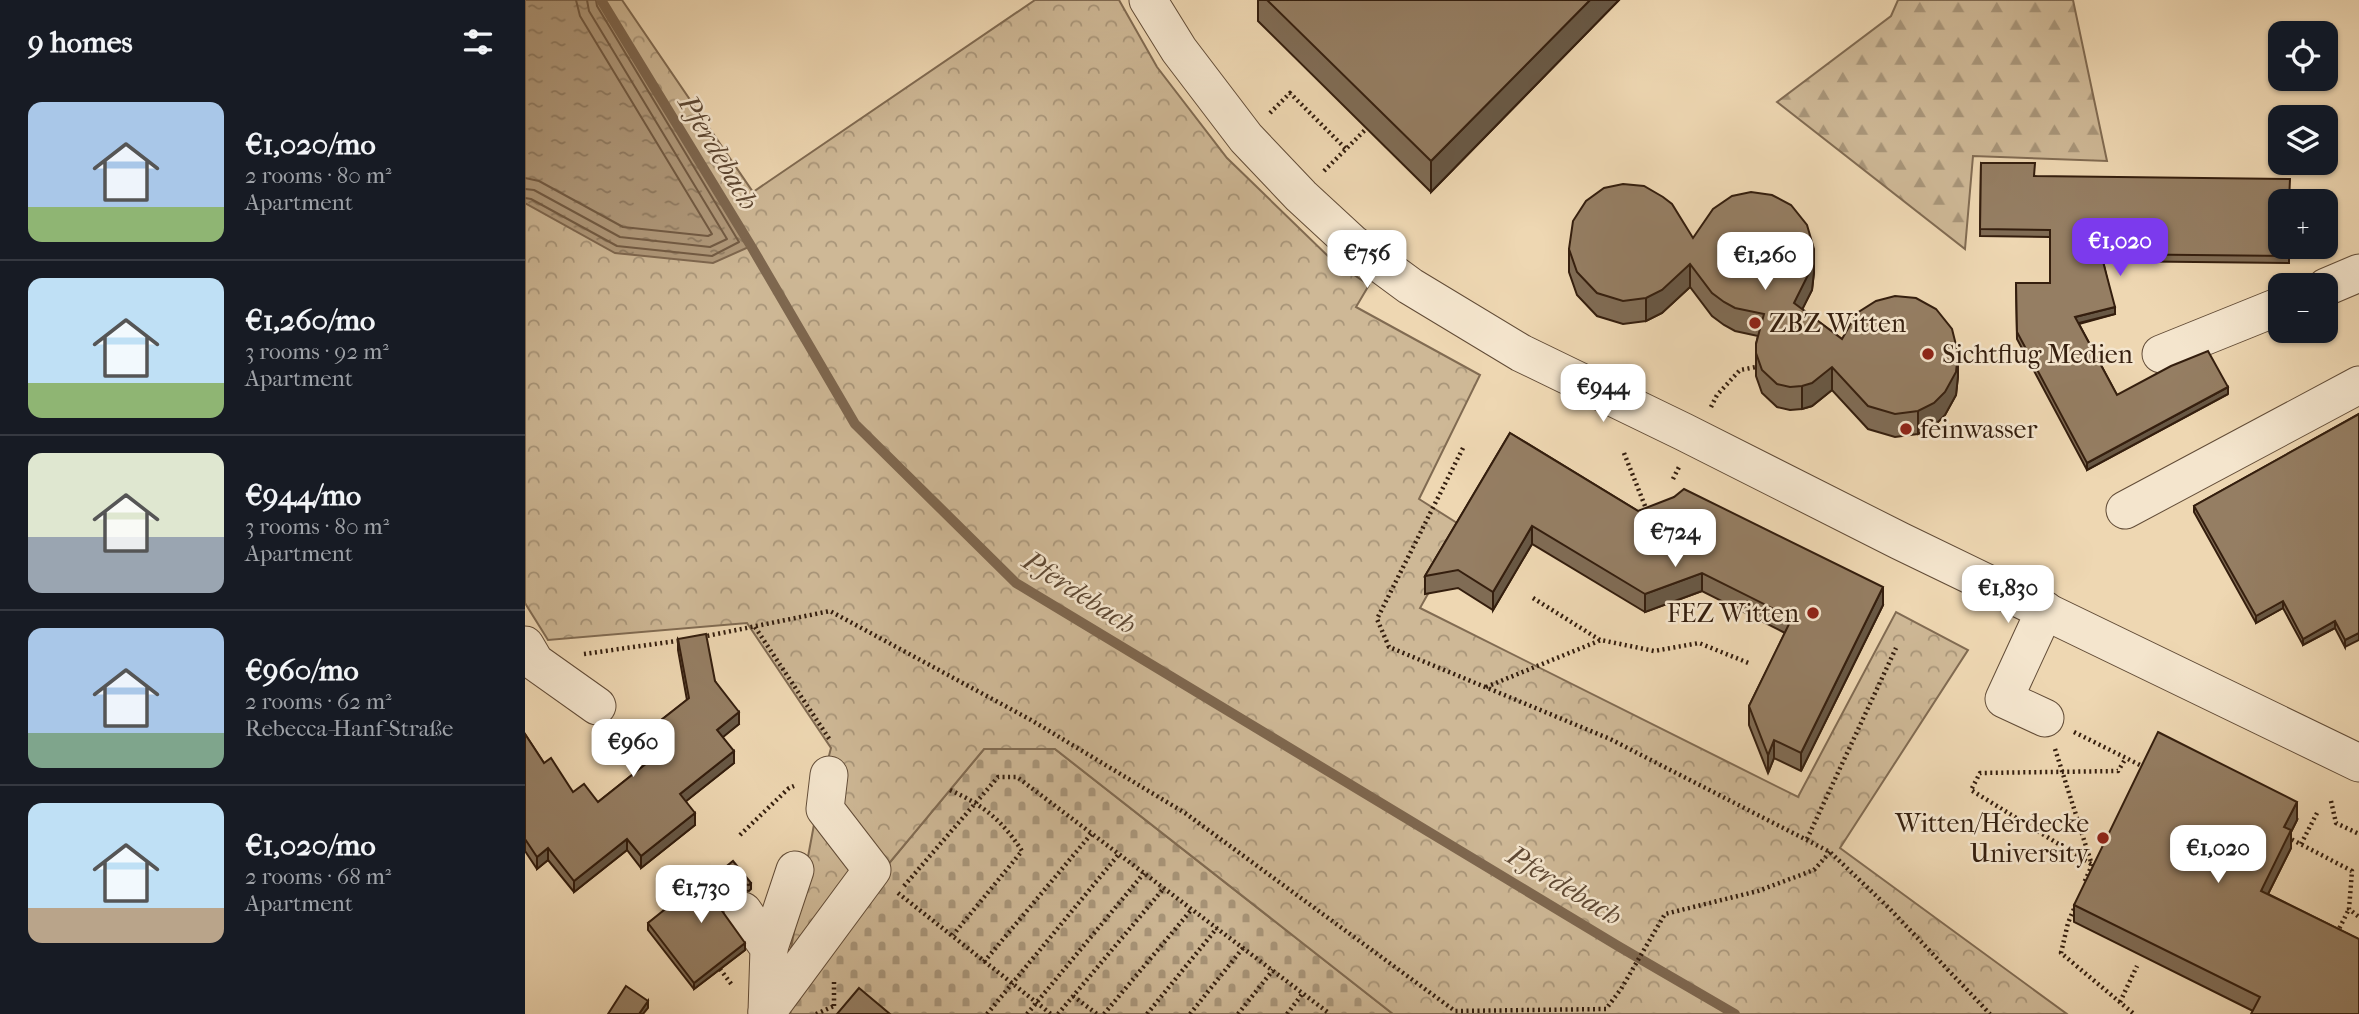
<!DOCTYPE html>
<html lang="en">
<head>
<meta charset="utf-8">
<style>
	:root { --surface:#171b24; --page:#242831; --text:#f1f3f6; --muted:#9ea1a6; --line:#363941; --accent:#7c3aed }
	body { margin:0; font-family:"IM FELL French Canon",serif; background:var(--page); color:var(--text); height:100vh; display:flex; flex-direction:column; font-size:26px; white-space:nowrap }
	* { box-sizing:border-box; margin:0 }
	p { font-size:23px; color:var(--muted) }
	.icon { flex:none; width:38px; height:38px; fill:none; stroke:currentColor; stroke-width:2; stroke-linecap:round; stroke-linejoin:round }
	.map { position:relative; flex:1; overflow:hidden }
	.side { display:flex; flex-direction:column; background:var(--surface); width:525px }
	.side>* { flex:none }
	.controls { position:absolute; left:1743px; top:21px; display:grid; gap:14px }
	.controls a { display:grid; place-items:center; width:70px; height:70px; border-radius:14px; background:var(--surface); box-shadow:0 2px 5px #0004; font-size:35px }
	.price { position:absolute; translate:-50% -60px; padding:0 16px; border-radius:14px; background:#fff; color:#222; font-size:23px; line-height:46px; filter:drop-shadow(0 2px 4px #0008) }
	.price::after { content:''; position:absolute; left:50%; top:42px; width:21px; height:16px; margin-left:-10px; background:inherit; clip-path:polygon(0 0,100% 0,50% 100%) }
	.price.on { background:var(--accent); color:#fff }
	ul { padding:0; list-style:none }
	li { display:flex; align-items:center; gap:21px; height:175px; padding:0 28px }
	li+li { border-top:2px solid var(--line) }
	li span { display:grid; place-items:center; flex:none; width:196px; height:140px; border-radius:14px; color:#555 }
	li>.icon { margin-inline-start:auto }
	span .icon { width:84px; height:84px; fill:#fffc; stroke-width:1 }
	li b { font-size:30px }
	h2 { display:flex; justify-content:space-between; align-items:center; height:84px; padding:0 28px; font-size:30px }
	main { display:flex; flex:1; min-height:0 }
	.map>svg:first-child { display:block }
	.forest { fill:url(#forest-firs); stroke:#816b52; stroke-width:2 }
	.cemetery { fill:url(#cemetery-stones); stroke:#816b52; stroke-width:2 }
	.park { fill:url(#park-crowns); stroke:#816b52; stroke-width:2 }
	.water { fill:url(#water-ripples); stroke:#7e674f; stroke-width:2 }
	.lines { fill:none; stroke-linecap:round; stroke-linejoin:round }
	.shore { stroke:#725b44; stroke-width:2 }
	.stream { stroke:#7e674f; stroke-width:10 }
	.minor-casing { stroke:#624c37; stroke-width:39 }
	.path { stroke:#341e0e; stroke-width:4.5; stroke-dasharray:2 3.5; stroke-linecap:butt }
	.minor { stroke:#f4e5cd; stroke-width:37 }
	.wall { fill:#806c55; stroke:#341e0e; stroke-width:2 }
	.shaded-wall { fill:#685845; stroke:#341e0e; stroke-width:2 }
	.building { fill:#957e63; stroke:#341e0e; stroke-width:2 }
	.poi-dot { fill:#8f2418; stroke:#f4e5cd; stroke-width:2.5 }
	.labels { text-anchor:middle; stroke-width:5; stroke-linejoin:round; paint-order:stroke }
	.poi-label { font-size:26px; fill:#341e0e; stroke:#f4e5cd; text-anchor:start }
	.water-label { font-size:28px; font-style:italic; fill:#5f4934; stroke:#f4e5cd }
</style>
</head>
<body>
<main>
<section class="side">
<h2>9 homes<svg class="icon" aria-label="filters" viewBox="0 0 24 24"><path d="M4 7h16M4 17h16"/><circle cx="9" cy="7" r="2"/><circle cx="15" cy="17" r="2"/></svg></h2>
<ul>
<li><span style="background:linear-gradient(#a9c7e8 75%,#8fb573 0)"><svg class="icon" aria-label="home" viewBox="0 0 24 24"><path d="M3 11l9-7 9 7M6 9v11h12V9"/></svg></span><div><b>€1,020/mo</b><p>2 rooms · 80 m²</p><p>Apartment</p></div></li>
<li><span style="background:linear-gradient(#bfe0f5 75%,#8fb573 0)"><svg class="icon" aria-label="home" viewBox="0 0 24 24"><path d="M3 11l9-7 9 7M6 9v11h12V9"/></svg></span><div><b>€1,260/mo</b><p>3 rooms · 92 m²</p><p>Apartment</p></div></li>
<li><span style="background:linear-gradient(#dfe7d0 60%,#9aa5b1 0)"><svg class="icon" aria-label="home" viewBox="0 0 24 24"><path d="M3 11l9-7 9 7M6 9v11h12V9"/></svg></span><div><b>€944/mo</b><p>3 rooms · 80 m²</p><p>Apartment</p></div></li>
<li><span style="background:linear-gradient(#a9c7e8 75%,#7fa58c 0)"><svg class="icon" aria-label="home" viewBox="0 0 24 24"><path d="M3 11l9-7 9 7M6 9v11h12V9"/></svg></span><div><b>€960/mo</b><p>2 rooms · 62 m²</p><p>Rebecca-Hanf-Straße</p></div></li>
<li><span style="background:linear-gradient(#bfe0f5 75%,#b9a48a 0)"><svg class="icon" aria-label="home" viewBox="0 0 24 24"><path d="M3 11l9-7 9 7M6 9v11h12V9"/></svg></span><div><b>€1,020/mo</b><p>2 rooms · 68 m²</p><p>Apartment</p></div></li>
</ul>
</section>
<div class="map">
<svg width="1834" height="1014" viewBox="0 0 1834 1014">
	<defs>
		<pattern id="forest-firs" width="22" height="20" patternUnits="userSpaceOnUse" patternTransform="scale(1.75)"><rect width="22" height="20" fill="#ceb896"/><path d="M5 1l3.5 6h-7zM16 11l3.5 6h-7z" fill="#a89579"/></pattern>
		<pattern id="cemetery-stones" width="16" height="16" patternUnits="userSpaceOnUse" patternTransform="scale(1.75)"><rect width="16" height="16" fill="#ceb896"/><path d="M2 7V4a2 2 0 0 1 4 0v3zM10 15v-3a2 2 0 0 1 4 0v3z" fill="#a89579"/></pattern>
		<pattern id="park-crowns" width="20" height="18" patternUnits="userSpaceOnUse" patternTransform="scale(1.75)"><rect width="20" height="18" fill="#ceb896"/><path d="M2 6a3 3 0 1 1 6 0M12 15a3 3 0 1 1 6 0" fill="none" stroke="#a89579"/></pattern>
		<pattern id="water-ripples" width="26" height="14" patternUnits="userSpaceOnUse" patternTransform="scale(1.75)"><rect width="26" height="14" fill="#af987a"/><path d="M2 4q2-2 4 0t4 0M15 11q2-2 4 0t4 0" fill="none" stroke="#8f7b62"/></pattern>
	</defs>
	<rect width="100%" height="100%" fill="#eed7b2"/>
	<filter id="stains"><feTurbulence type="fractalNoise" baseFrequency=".00286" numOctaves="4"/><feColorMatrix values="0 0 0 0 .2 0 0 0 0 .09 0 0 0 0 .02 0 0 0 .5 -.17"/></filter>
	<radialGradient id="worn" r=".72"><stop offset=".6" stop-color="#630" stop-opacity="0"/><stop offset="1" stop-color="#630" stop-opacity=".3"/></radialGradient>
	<polygon class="forest" points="1373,0 1548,0 1582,161 1448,156 1440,249 1252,102 1366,16"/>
	<polygon class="cemetery" points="459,749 530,749 868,1014 266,1014 258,991"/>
	<polygon class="park" points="0,0 97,0 228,192 510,0 594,0 632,67 702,158 807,260 844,285 831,307 955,375 894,499 940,528 895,608 1273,797 1371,612 1443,650 1315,848 1542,1014 868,1014 530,749 459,749 258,991 296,787 306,748 222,623 23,640 0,603"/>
	<polygon class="water" points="0,0 76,0 226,246 188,263 90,253 0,203"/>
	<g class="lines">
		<g class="shore">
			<polyline points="0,178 14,181 98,227 183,236 187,234 55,16 51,0"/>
			<polyline points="0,189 9,190 95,237 185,247 202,239 64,11 62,0"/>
			<polyline points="0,198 6,199 92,246 187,256 214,242 72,6 71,0"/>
		</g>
		<polyline class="stream" points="76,0 226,246 330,424 491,583 1093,946 1210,1014"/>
		<defs>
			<g id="minor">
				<polyline points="623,0 654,50 721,138 776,196 828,244 885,286 996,353 1159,432 1375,541 1834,763"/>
				<polyline points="1801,287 1834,273"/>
				<polyline points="1636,354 1755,306"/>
				<polyline points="1600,510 1834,385"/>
				<polyline points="0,645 10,662 72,706"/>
				<polyline points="1520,718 1479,699 1520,610"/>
				<polyline points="218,911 244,948 242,1012"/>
				<polyline points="244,948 270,870"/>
				<polyline points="242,1012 347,870 300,809 304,775"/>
			</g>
		</defs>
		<use href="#minor" class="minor-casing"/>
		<g class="path">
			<polyline points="745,113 765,93 821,149"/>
			<polyline points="799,171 845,125"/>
			<polyline points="1186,407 1192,395 1215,370 1231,367"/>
			<polyline points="938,448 852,619 864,647 1085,739 1305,852 1364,908 1465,1014"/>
			<polyline points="1099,453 1122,511"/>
			<polyline points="1148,479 1154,467"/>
			<polyline points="1008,598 1075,640"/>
			<polyline points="230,627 305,740"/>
			<polyline points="177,637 305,611 506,720 660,813 930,1011 1081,1009 1096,989 1140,914 1233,891 1289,870 1305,852"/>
			<polyline points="59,654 158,640"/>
			<polyline points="961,687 1076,640 1129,651 1174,643 1226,664"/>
			<polyline points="1549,732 1619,767"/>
			<polyline points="1530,749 1567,865 1559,883"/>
			<path d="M425,790C458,805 477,820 497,851L428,935"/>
			<polyline points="1806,801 1811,823 1834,834"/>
			<polyline points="215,835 264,788 269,786"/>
			<polyline points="1762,837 1827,871 1824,909 1834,917"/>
			<polyline points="1282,839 1371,648"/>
			<polyline points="1776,844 1792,813"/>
			<polyline points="1566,864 1446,790 1455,773 1593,771 1601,758"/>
			<polyline points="379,886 473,777 492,777 805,1014"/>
			<polyline points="373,893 526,1014"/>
			<polyline points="1551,904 1543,923 1536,953 1609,1014"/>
			<polyline points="1812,933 1824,909"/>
			<polyline points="459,962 567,833"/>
			<polyline points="195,969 207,985"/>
			<polyline points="309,982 309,1006"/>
			<polyline points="548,996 572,1014"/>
			<polyline points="1595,1002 1612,966"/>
			<polyline points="291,1014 309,1006"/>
			<polyline points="462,1014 594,854"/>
			<polyline points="502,1014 619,873"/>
			<polyline points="533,1014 639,888"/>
			<polyline points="579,1014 667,909"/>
			<polyline points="622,1014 692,928"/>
			<polyline points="665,1014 718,948"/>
			<polyline points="713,1014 748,970"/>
			<polyline points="762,1014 778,993"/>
		</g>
		<use href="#minor" class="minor"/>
	</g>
	<g class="wall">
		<polygon points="733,0 1094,0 906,192 733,21"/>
		<polygon points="1456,163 1509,176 1764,247 1764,263 1578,261 1590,314 1554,324 1592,395 1703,394 1562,470 1492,339 1491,283 1525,283 1525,237 1455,236"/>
		<polygon points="1168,238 1289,272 1287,290 1277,309 1317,339 1433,376 1431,395 1420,415 1409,426 1393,434 1370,437 1343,429 1307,390 1287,406 1277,409 1265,410 1252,407 1237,393 1231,376 1231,344 1233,336 1210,331 1199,325 1187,316 1165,287 1137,313 1121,321 1098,324 1072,316 1052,295 1044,272 1044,249"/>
		<polygon points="1834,414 1820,647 1810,628 1778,645 1758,608 1731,623 1669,512 1669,506"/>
		<polygon points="985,433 1113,511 1358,605 1276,771 1249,758 1243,773 1224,725 1224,706 1260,633 1177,591 1120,612 1007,544 968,610 933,588 900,594 900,576"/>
		<polygon points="153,639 190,681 214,724 197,737 209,763 161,801 170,825 116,868 102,850 49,892 23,860 12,869 0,851 0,734 19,763 48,792 73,802 122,763 112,751 112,739 162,700 153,650"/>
		<polygon points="1772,820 1766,832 1766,848 1743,894 1834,939 1728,1011 1549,922 1549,905"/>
		<polygon points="226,883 226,889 224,891 215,890 205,894 199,902 196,910 220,950 169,989 123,930 123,923 177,886"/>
	</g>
	<g class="shaded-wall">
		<polygon points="1065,0 1094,0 906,192 906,161"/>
		<polygon points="1289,249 1289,272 1287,290 1269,326 1269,303"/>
		<polygon points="1165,264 1165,287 1137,313 1121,321 1121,298"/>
		<polygon points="1590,307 1590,314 1550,324 1550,317"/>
		<polygon points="1433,353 1433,376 1431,395 1420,415 1409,426 1393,434 1393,411"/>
		<polygon points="1307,367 1307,390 1287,406 1277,409 1277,386"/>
		<polygon points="1703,387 1703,394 1562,470 1562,463"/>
		<polygon points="1007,526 1007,544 968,610 968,592"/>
		<polygon points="1177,573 1177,591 1120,612 1120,594"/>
		<polygon points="1358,587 1358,605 1276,771 1276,753"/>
		<polygon points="1758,601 1758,608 1731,623 1731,616"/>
		<polygon points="1810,621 1810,628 1778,645 1778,639"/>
		<polygon points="1834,633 1834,640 1820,647 1820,640"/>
		<polygon points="214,712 214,724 192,742 192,730"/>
		<polygon points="1249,740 1249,758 1243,773 1243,755"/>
		<polygon points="209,751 209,763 155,806 155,794"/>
		<polygon points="1772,802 1772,820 1766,832 1766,848 1736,908 1736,891 1759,827"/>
		<polygon points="170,813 170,825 116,868 116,856"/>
		<polygon points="102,839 102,850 49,892 49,881"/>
		<polygon points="23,848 23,860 12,869 12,857"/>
		<polygon points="215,884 215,890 205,894 199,902 195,915 195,908 199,895 205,888"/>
		<polygon points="220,943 220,950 169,989 169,983"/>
		<polygon points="123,1001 123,1008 118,1014 114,1014"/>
	</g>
	<g class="building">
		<polygon points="742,0 1065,0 906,161"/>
		<polygon points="1456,163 1510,163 1509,176 1765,179 1764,201 1755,201 1755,247 1764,247 1764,256 1576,254 1590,307 1550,317 1592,395 1646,366 1683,351 1703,387 1562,463 1492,332 1491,283 1525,283 1525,230 1455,229"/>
		<polygon points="1098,184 1119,186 1138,197 1147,204 1168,238 1188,209 1207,196 1226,192 1247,195 1266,205 1282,225 1289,249 1287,267 1269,303 1317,339 1332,313 1351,301 1370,296 1391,298 1411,309 1427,329 1433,353 1431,372 1420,392 1409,403 1393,411 1370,414 1343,406 1307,367 1287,383 1277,386 1265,387 1252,384 1237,370 1231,353 1231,344 1239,314 1210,308 1199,302 1187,293 1165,264 1137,290 1121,298 1098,301 1072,293 1052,272 1044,249 1048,221 1061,201 1079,188"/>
		<polygon points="1834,414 1834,633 1820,640 1810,621 1778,639 1758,601 1731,616 1669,506"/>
		<polygon points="985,433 1113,511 1149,497 1159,489 1358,587 1276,753 1249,740 1243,755 1224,706 1267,618 1177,573 1120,594 1007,526 968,592 933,570 900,576"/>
		<polygon points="181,634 190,681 214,712 192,730 209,751 155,794 170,813 116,856 102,839 49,881 23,848 12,857 0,839 0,734 19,763 26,758 48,792 59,784 73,802 127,759 112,739 164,698 153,639"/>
		<polygon points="1633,732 1772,802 1759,827 1766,830 1736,891 1834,939 1834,1014 1726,1014 1735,997 1549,905"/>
		<polygon points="208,861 226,883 224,885 215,884 205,888 199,895 195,908 220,943 169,983 123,923 174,882 177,886"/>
		<polygon points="101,986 123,1001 114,1014 83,1014"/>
		<polygon points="334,988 365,1014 312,1014"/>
	</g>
	<g class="poi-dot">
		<circle cx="1230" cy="323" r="7"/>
		<circle cx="1403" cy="354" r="7"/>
		<circle cx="1381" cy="429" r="7"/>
		<circle cx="1288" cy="613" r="7"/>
		<circle cx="1578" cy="838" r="7"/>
	</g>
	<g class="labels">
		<g class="poi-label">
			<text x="1244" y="332">ZBZ Witten</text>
			<text x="1417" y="363">Sichtflug Medien</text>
			<text x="1395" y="438">feinwasser</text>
			<text x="1274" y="622" text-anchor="end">FEZ Witten</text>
			<text x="1564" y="832" text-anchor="end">Witten/Herdecke<tspan x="1564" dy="30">University</tspan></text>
		</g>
		<g class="water-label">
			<text transform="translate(194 152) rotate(59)" y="10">Pferdebach</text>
			<text transform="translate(555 592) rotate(33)" y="10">Pferdebach</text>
			<text transform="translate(1040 885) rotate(31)" y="10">Pferdebach</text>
		</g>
	</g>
	<rect width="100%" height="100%" filter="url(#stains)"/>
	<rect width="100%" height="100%" fill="url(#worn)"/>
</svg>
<div class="controls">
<a><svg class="icon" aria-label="locate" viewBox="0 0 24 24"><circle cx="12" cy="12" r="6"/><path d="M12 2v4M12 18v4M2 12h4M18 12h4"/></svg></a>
<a><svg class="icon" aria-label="layers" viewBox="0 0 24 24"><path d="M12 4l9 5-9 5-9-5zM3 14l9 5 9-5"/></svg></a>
<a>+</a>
<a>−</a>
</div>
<b class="price on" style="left:1595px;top:278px">€1,020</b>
<b class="price" style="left:842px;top:290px">€756</b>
<b class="price" style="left:1240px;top:292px">€1,260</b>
<b class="price" style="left:1078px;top:424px">€944</b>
<b class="price" style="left:1150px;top:569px">€724</b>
<b class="price" style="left:1483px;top:625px">€1,830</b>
<b class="price" style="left:108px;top:779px">€960</b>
<b class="price" style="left:1693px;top:885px">€1,020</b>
<b class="price" style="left:176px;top:925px">€1,730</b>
</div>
</main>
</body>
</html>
